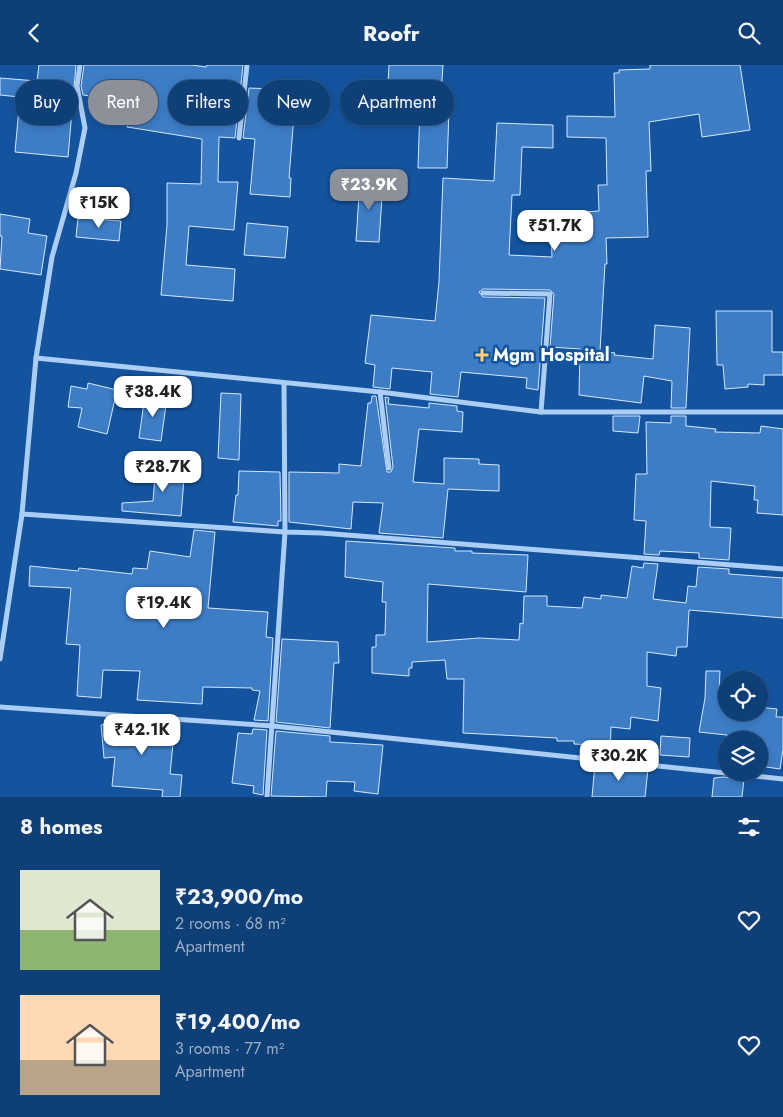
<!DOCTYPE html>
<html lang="en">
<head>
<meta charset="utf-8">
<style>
	:root { --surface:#0f3f77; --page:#18467c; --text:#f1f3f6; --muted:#9bafc6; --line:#2f5889; --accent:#8c9099 }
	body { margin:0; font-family:Jost,sans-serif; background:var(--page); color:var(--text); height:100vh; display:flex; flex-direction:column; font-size:19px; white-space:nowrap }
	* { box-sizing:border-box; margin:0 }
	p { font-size:16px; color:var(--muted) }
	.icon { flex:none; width:28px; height:28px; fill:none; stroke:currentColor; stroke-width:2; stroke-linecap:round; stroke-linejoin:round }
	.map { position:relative; height:732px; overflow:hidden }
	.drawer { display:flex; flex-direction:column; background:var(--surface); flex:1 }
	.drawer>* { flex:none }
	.hud { position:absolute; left:15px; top:15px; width:500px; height:45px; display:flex; gap:10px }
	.controls { position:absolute; left:718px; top:606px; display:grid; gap:10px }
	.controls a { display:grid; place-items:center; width:50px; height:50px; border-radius:50%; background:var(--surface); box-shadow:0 2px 8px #0003,0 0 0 1px var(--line); font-size:25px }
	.price { position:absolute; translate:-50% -42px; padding:0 11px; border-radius:10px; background:#fff; color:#222; font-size:16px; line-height:32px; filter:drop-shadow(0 1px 2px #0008) }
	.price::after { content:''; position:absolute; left:50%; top:30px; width:15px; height:11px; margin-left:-8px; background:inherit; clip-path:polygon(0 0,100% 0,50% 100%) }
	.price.on { background:var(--accent); color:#fff }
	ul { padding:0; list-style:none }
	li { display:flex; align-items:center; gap:15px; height:125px; padding:0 20px }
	li span { display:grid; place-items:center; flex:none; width:140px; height:100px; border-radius:0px; color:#555 }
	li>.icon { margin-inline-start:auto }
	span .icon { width:60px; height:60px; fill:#fffc; stroke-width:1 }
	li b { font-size:21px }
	h2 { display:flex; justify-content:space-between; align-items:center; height:60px; padding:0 20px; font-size:21px }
	.tag { padding:0 18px; border-radius:22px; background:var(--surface); box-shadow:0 2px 8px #0003,0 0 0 1px var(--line); font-size:18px; line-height:45px }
	.tag.on { background:var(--accent); color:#fff }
	header { display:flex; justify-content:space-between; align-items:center; height:65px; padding:0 20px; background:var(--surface); font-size:22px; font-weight:700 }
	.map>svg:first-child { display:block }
	.building { fill:#3d7dc6; stroke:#d5e8fd }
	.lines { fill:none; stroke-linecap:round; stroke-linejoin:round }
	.street { stroke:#accef4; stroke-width:5 }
	.poi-dot { fill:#ffd26f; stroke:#14549f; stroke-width:2 }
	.labels { text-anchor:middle; stroke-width:5; stroke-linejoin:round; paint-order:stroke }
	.poi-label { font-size:18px; font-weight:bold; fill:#fff; stroke:#14549f; text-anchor:start }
</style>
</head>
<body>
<header><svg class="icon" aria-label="back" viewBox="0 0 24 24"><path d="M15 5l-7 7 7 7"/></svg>Roofr<svg class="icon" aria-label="search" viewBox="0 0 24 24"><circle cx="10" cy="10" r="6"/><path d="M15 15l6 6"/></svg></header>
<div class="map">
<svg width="783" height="732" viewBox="0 0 783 732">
	<rect width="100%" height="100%" fill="#14549f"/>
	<g class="building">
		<polygon points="39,0 76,0 68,92 15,87 20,32 0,30 0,13 37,16"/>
		<polygon points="84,0 192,0 206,2 207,0 243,0 235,73 219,72 218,117 238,117 234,165 189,161 186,200 235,204 233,236 161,230 167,160 167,118 201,119 202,74 127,62 131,37 83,30 81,21"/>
		<polygon points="389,0 443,0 440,45 449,45 447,103 418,103 420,40 387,37"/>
		<polygon points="650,0 740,0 750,65 702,72 699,49 649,57 651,106 646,106 648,172 606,173 607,199 605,199 600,286 615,288 614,290 653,294 655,260 690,263 686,343 671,343 672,316 644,311 641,338 579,330 580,284 550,282 554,229 550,225 483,224 479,227 483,232 545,233 538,325 526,323 527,313 461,307 458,332 430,329 432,307 392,303 390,324 373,322 375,300 365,298 371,250 435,256 439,217 443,113 494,116 497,58 553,60 553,83 522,82 520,130 512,130 509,190 552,192 551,170 584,169 583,147 599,146 598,120 607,120 606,73 567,72 567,51 615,52 614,8 619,8 619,5 650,4"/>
		<polygon points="249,23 296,25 289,113 291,113 290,132 250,129 255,74 243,73"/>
		<polygon points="360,114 383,116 379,177 356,176"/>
		<polygon points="0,149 30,154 28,168 47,171 41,210 0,204 2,171 0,171"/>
		<polygon points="78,153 121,156 119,176 76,172"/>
		<polygon points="247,158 288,162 285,193 244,190"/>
		<polygon points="716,246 772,246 772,287 783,287 783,310 764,310 764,320 748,319 748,322 725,324 723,300 717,300"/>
		<polygon points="88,318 117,325 107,369 78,362 82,343 68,342 71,321 87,324"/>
		<polygon points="221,328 241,329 239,395 218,393"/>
		<polygon points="145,330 167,333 161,376 139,373"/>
		<polygon points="372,331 376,331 387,407 391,407 393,402 385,332 389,333 388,339 429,343 429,338 457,341 457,346 463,347 462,367 419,364 413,417 444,419 444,393 479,394 479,399 499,400 499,426 448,424 443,473 379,468 383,438 353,437 351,464 289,457 289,407 339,408 339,399 361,401 368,338 371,338"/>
		<polygon points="613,351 640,351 638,368 613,366"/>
		<polygon points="671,351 686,351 686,361 716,364 715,367 760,368 761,361 783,364 783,450 757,448 758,435 754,435 755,421 711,416 710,462 731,463 729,495 699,493 699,488 660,486 659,490 644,489 646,456 634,455 636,409 647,409 646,357 671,358"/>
		<polygon points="156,399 185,401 181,451 122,446 122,438 153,436"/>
		<polygon points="239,406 280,407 281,456 278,456 278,461 233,457 236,430 238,430"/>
		<polygon points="194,465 215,467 208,543 268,547 266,572 273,573 268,656 254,655 260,626 252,625 252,623 203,622 202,639 137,635 140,606 103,605 101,633 77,631 80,580 66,579 71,523 29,521 30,501 78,506 79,503 132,509 133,503 147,504 150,486 190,492"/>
		<polygon points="346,476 455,483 455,486 472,486 472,488 528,490 526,527 428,519 427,577 479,573 519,575 520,558 523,559 524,531 547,531 547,541 582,543 584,532 601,534 601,530 627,533 632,501 643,503 644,498 658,499 653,534 686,538 688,521 696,522 698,502 729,504 729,509 783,513 783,553 689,545 687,582 677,582 676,591 647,587 647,621 661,623 658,656 631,652 630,664 611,662 610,692 596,690 597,680 574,679 574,676 557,676 557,673 463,668 464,614 447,614 445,595 412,597 412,603 409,603 409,611 372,608 372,582 376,582 376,570 385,570 386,537 382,537 383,517 345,512"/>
		<polygon points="282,574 338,577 339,598 334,598 330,663 276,657"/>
		<polygon points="706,606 720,606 719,626 726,627 726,648 759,648 759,642 777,644 776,652 783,652 783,684 780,704 759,701 759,675 727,675 727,670 699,667 705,633"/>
		<polygon points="130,655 175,659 170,709 182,710 180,732 162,732 163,725 112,721 115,692 104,693 101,660"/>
		<polygon points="253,664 267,665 263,730 253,728 254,721 232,718 238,668 252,669"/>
		<polygon points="276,666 330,671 330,677 383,680 378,729 354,726 355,717 327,716 326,732 271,731"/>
		<polygon points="661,671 690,673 689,692 660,690"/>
		<polygon points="595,699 648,704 645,732 592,732"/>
		<polygon points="723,712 744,714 742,732 712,732 714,713"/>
	</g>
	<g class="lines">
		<g class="street">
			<polyline points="239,73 247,0"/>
			<polyline points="483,228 550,229 541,347"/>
			<polyline points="36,293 52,192 76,108 85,63 77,21 80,0"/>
			<polyline points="380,327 389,403"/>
			<polyline points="22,449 285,467 321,468 783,504"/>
			<polyline points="0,594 22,449 36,293 380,327 541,347 783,347"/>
			<polyline points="0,642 273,661 783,714"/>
			<polyline points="267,732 285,467 284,319"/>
		</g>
	</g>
	<path class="poi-dot" d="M479.5 282.5h5v5h5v5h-5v5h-5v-5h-5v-5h5z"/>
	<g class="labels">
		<g class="poi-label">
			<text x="493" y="296">Mgm Hospital</text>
		</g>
	</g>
</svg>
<div class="controls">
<a><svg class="icon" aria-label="locate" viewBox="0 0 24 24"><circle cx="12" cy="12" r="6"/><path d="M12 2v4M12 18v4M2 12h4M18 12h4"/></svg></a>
<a><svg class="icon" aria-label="layers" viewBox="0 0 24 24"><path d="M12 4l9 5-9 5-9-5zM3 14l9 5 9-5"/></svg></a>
</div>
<b class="price on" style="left:369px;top:146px">₹23.9K</b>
<b class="price" style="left:99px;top:164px">₹15K</b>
<b class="price" style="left:555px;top:187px">₹51.7K</b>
<b class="price" style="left:153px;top:353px">₹38.4K</b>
<b class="price" style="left:163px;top:428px">₹28.7K</b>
<b class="price" style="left:164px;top:564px">₹19.4K</b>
<b class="price" style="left:142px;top:691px">₹42.1K</b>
<b class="price" style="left:619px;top:717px">₹30.2K</b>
<div class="hud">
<a class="tag">Buy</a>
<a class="tag on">Rent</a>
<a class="tag">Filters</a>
<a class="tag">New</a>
<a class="tag">Apartment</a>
</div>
</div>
<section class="drawer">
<h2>8 homes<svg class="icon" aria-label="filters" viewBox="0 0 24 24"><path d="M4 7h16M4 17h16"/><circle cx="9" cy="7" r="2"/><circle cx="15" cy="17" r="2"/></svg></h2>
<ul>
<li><span style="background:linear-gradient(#dfe7d0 60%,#8fb573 0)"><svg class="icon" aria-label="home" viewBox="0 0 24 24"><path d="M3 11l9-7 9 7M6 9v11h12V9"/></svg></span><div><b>₹23,900/mo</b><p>2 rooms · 68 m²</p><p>Apartment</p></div><svg class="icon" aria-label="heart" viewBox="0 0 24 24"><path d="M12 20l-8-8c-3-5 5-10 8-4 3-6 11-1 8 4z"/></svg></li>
<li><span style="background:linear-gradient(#ffd9b3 65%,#b9a48a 0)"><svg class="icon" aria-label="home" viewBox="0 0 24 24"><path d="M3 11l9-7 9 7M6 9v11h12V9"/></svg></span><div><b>₹19,400/mo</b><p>3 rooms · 77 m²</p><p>Apartment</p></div><svg class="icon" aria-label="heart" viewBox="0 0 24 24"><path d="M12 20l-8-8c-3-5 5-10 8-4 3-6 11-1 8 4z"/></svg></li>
</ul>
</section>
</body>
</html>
